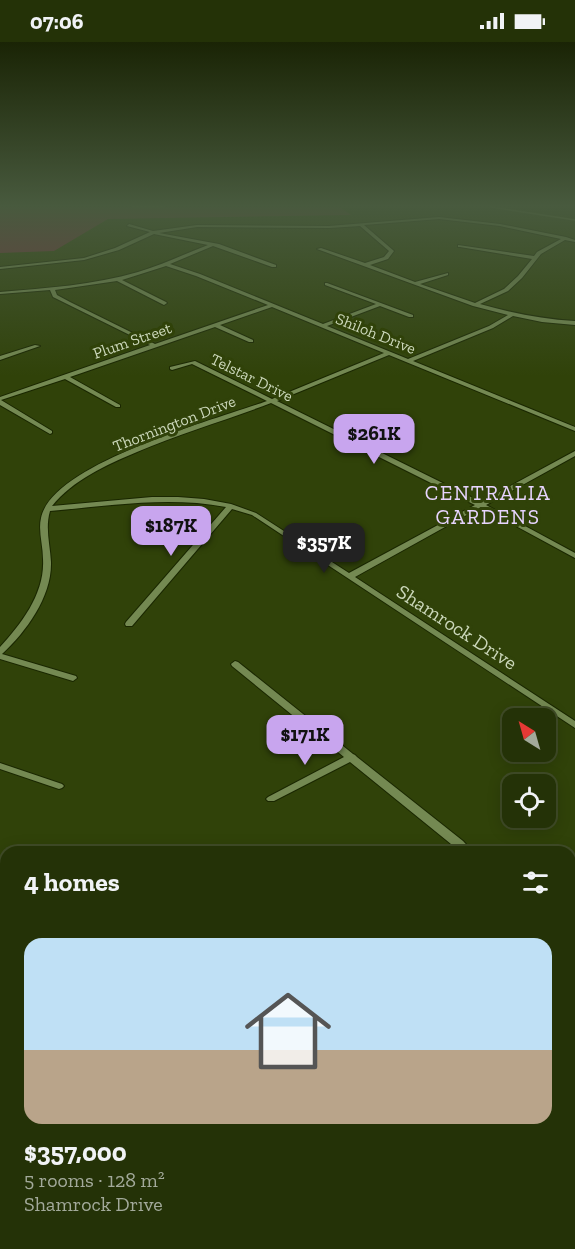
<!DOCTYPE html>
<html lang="en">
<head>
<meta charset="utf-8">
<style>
	:root { --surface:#243207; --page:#303e15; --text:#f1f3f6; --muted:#a3aa9b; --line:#414d28; --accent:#c8a5ee }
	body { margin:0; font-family:"Zilla Slab",serif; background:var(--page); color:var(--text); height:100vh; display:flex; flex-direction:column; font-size:22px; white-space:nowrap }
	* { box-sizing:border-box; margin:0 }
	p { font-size:20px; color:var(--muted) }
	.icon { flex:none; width:33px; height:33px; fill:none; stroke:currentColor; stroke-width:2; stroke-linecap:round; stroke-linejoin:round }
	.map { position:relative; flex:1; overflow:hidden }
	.side { position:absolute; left:0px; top:804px; width:576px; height:404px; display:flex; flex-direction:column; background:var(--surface); border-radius:18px 18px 0 0; box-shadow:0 3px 15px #0003,0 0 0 2px var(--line) }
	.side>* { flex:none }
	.needle { width:39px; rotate:323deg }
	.tools { position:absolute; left:502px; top:666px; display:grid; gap:12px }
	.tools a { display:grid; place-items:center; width:54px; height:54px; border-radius:12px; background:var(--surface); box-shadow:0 3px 15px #0003,0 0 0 2px var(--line); font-size:30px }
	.price { position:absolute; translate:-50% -51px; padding:0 14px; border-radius:12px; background:var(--accent); color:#111; font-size:20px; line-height:39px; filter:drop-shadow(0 2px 3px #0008) }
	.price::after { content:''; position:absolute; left:50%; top:36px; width:18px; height:14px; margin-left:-9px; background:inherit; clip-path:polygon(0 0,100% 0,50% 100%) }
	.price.current { background:#222; color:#fff }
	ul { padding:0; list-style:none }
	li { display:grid; align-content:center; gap:12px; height:318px; padding:0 24px }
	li+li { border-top:2px solid var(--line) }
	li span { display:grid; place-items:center; height:186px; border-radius:18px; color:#555 }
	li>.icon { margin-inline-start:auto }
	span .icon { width:108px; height:108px; fill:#fffc; stroke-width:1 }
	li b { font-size:26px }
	h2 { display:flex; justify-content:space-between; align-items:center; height:72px; padding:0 24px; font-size:26px }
	.status { display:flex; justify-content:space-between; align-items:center; height:42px; padding:0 30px; background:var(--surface); direction:ltr }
	.status svg { height:16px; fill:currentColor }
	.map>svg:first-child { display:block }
	.green { fill:#772f42 }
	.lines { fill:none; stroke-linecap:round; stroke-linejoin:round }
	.stream { stroke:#708449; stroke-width:1.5 }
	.street-casing { stroke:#1a2700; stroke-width:2 }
	.street { fill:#748952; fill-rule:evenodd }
	.labels { text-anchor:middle; stroke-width:6; stroke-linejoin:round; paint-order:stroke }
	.far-street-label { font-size:16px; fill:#cbd7ba; stroke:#304209 }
	.street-label { font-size:20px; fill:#cbd7ba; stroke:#304209 }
	.neighbourhood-label { font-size:21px; letter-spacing:1.5px; fill:#e7d4fe; stroke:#304209 }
</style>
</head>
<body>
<div class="status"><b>07:06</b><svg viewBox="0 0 49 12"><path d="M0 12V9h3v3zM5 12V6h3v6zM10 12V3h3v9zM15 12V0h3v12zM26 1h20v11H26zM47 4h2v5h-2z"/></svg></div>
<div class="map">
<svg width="575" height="1207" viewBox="0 0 575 1207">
	<rect width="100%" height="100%" fill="#304209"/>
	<polygon class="green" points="0,165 340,165 351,173 108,177 54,209 0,211"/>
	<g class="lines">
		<g class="stream">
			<polyline points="133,165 164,165"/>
			<polyline points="491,165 575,178"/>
		</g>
		<defs>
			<g id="street">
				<path d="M439,175L500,182L566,195L575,198V200L565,198L541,212L522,236L508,249L480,262C512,271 542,277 575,279V283L542,280L513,274L493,286L413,319L575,385V389L389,313L277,359L481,460L575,409V414L486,463L575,511V516L481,465L355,535L575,679V686L252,473L232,467L132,584H126L125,582L126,580L226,465C167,454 109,464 50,469C45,486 50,502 51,520C52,554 27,589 2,612L76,634L77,636L73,639L0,617V605C22,581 45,551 43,517C43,503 38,489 41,476C52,421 218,377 267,359L192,322L172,328L170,327V325L195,319L272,357L384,311L272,265L220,283L253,298V300H249L215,285L70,335L120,363V365H116L65,337L1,358L52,389V391L50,392L0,363V355L150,303L53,255L50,248L0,252V250C47,246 93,243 138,230C162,223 184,212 208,203L154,192L119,208L84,218L0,227V225L84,216L115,206L150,190L127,184L129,182L153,189L197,183L329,184ZM439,177L500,184L561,197L537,210L534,214L458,203V205H460L532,217L518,234L504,247L475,261L420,242L448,233V231L415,240L370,223L388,217L394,209L364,183ZM360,184L389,209L384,215L365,221L321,206L317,207L473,264L508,273L489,284L408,317L327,284L380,264L409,275H413V273L327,241H325V243L376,262L323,282L200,232L170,222L213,204L272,225H276V223L219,202L159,191L197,185L329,186ZM166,224L196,234L268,263L155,302L70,260L57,253L55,248L117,239L164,263L167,261L166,260L122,238ZM271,361L475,463L349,531L256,471L231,462L204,457L178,455H152L52,464C73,438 106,423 137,410C181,391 227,378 271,361Z"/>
				<polygon points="35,303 40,304 0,318 0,314"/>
				<polygon points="235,619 238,620 353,712 355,713 357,715 463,799 473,810 461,810 458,808 454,810 441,810 442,807 451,802 350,720 274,759 268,759 266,757 268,755 344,715 232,624 231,622"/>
				<polygon points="0,721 62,742 64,744 62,746 59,747 0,727"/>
				<polygon points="0,893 6,897 6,908 0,904"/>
				<polygon points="570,918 575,920 575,932 570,930"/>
				<polygon points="6,966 6,979 0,982 0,969"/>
				<polygon points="0,1131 6,1134 6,1150 0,1147"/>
				<polygon points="70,1202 88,1202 91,1207 72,1207"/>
				<polygon points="427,1202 446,1202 449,1207 429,1207"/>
			</g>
		</defs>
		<use href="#street" class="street-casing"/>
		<use href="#street" class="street"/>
	</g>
	<linearGradient id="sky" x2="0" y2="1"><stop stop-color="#1a2405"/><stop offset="0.49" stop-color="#485a3e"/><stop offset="1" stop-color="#485a3e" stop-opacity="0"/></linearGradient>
	<rect width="575" height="334" fill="url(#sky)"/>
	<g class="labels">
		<g class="far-street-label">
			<text transform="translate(376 291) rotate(22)" y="6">Shiloh Drive</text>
			<text transform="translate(132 298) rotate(-19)" y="6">Plum Street</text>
			<text transform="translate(252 335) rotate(26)" y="6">Telstar Drive</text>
			<text transform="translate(174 381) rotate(-21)" y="6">Thornington Drive</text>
		</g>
		<g class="street-label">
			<text transform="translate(457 585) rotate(33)" y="7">Shamrock Drive</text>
		</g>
		<g class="neighbourhood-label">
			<text x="488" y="458">CENTRALIA<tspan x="488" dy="24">GARDENS</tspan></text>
		</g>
	</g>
</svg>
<div class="tools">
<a><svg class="needle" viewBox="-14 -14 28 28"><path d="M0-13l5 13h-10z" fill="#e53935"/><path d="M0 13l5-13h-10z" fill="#a3aa9b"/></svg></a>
<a><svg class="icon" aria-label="locate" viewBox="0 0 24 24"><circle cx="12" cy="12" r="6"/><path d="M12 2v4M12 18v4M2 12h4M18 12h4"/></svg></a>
</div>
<b class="price" style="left:374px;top:423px">$261K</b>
<b class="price" style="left:171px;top:515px">$187K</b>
<b class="price current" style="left:324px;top:532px">$357K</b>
<b class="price" style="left:305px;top:724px">$171K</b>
<section class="side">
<h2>4 homes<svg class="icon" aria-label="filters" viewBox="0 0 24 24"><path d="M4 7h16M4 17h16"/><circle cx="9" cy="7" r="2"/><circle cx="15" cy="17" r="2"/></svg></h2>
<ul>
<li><span style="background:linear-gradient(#bfe0f5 60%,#b9a48a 0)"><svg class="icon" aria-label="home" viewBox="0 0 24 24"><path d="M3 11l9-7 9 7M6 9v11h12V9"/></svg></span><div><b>$357,000</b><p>5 rooms · 128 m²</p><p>Shamrock Drive</p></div></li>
</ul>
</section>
</div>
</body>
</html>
